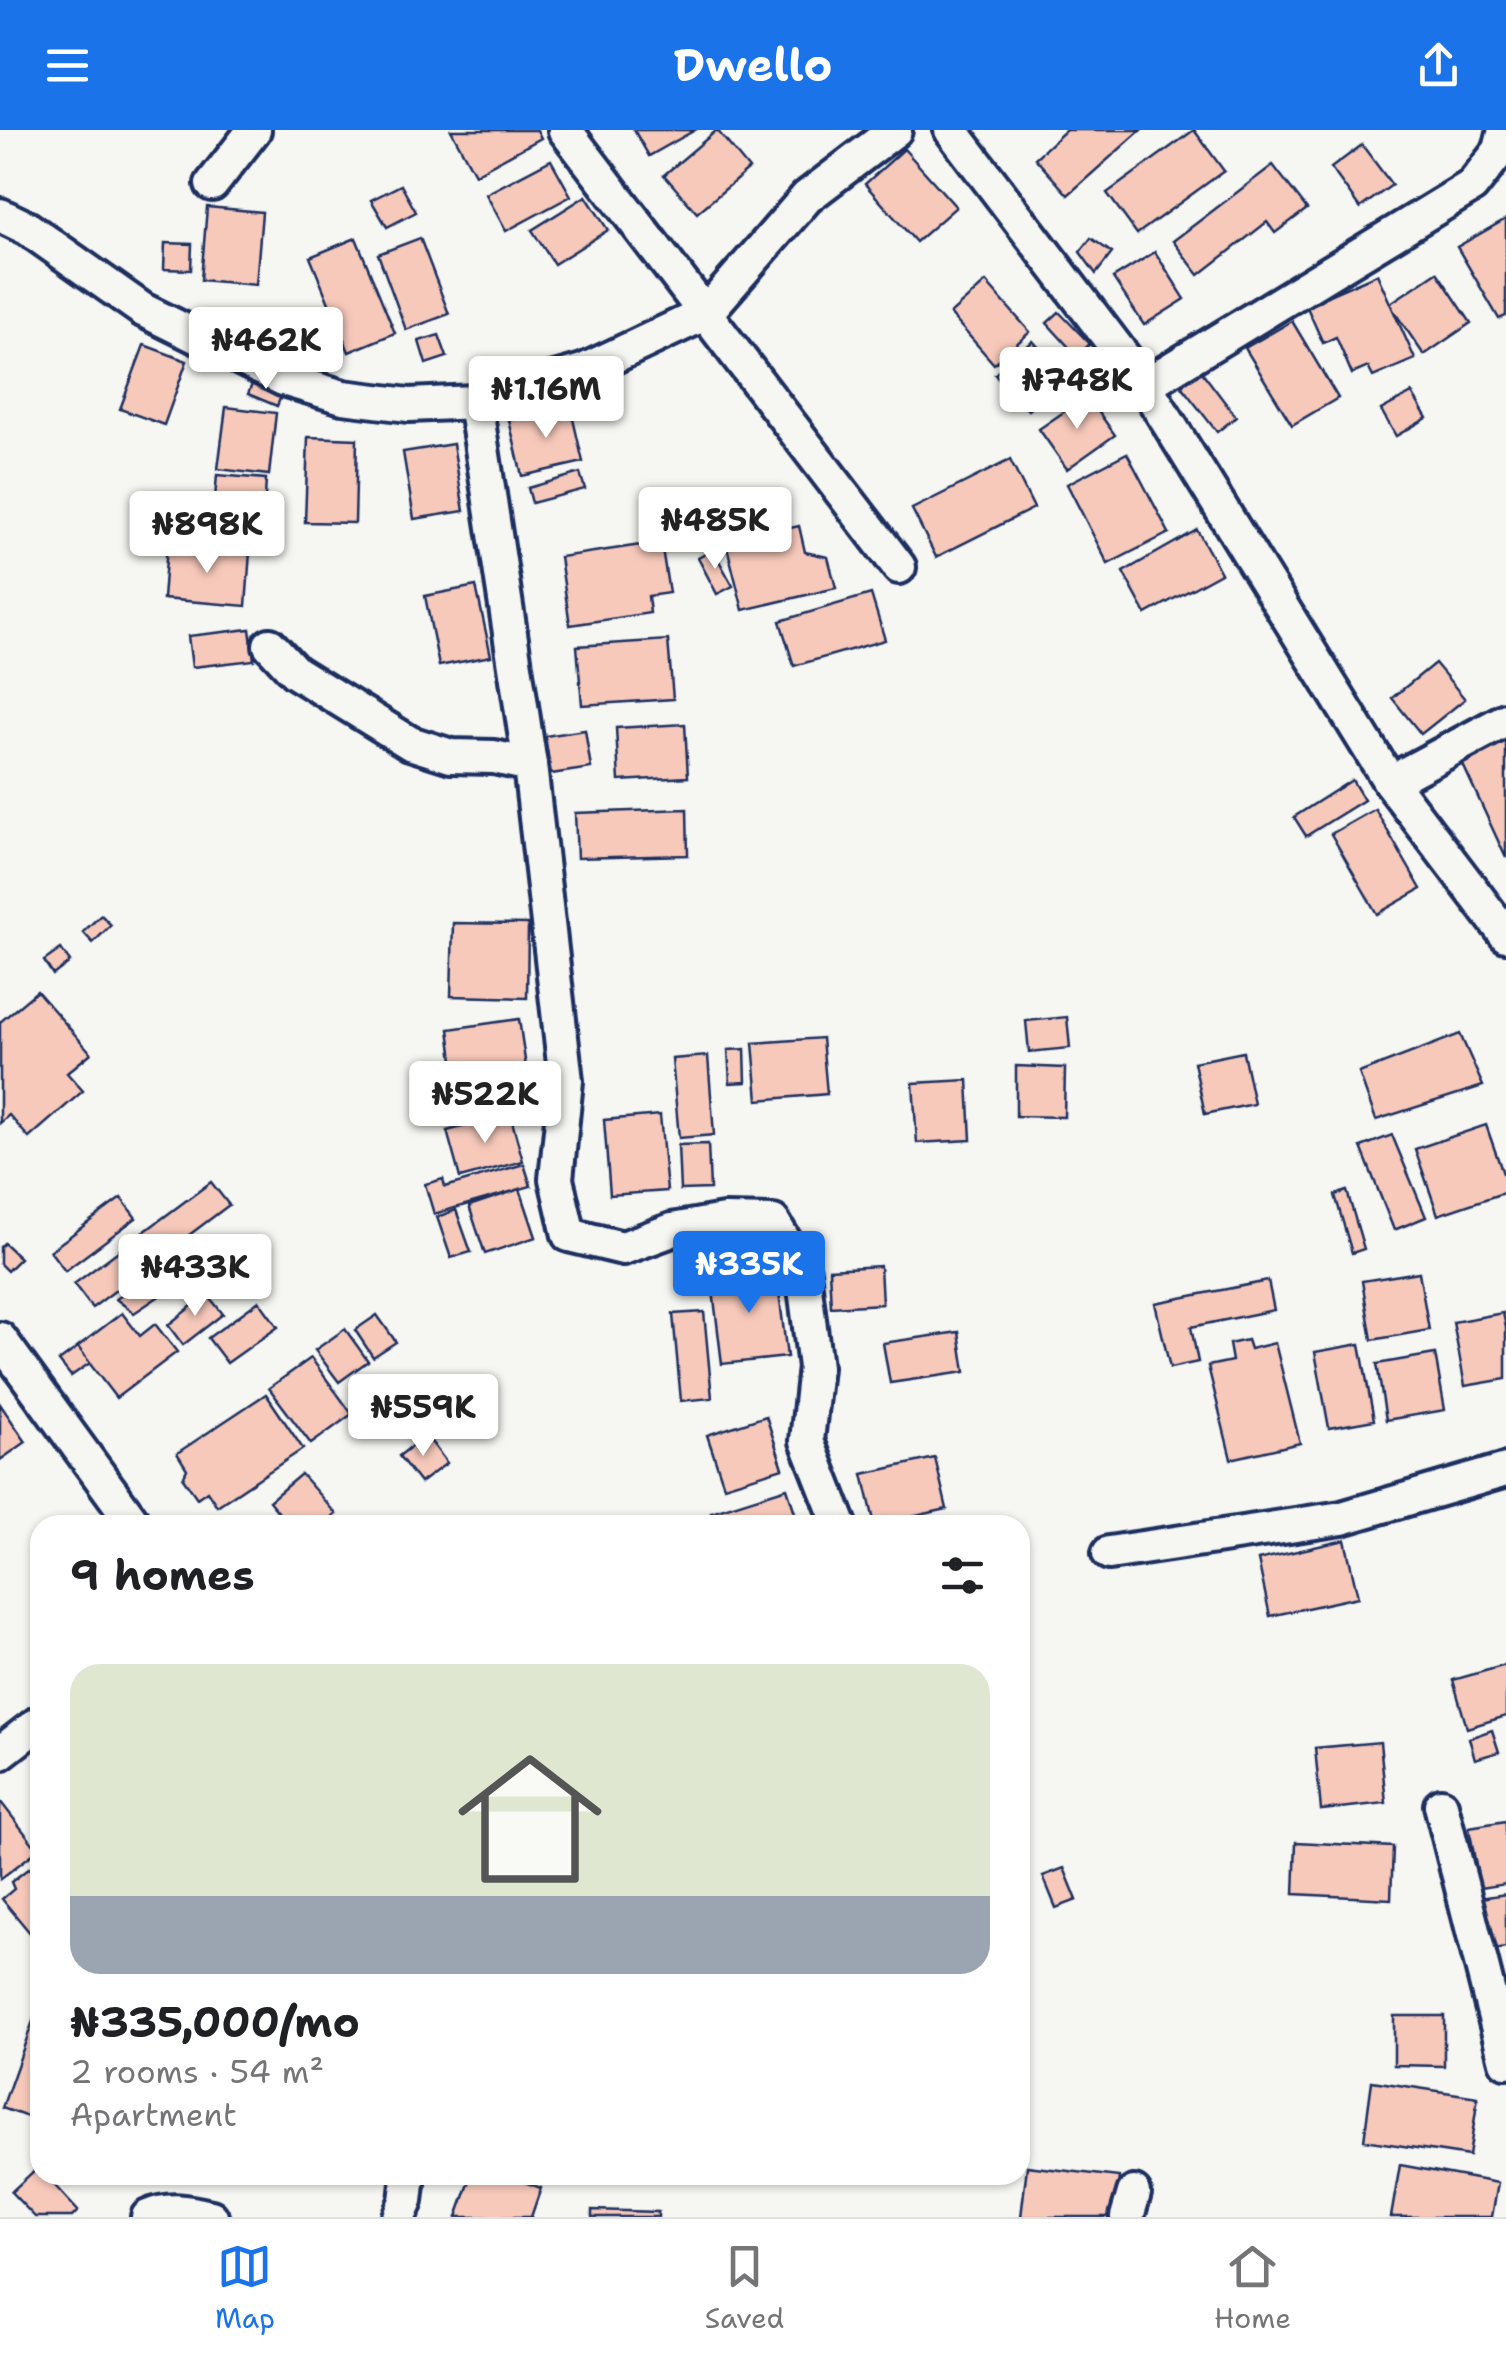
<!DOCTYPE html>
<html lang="en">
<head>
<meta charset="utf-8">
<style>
	:root { --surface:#fff; --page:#f2f2f2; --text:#202124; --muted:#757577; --line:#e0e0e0; --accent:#1a73e8 }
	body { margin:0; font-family:"Shantell Sans",sans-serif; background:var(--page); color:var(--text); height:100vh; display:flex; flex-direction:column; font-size:38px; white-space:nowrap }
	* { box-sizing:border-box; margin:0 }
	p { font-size:32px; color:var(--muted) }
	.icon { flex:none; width:55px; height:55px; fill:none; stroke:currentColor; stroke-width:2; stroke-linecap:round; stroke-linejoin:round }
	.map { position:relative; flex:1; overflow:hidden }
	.sheet { position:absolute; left:30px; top:1385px; width:1000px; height:670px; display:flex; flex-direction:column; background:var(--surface); border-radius:30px; box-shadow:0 2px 8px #0004 }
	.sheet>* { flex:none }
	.price { position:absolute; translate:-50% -85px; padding:0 22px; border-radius:10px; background:#fff; color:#222; font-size:32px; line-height:65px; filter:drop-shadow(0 2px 5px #0008) }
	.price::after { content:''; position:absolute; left:50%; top:60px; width:30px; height:22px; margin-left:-15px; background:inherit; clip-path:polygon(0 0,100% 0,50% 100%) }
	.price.selected { background:var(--accent); color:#fff }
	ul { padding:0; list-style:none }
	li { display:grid; align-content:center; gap:20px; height:530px; padding:0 40px }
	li+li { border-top:2px solid var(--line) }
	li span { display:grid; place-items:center; height:310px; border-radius:30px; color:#555 }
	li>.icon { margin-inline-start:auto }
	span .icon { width:180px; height:180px; fill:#fffc; stroke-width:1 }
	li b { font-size:42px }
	h2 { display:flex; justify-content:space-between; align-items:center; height:120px; padding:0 40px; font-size:42px }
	header { display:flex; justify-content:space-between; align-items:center; height:130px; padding:0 40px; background:var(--accent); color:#fff; font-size:45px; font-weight:700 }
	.tab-bar { display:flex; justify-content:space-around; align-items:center; height:140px; border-top:2px solid var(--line); background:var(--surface); font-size:28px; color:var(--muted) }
	.tab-bar a { display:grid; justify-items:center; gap:5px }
	.tab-bar .selected { color:var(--accent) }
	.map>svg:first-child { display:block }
	.building { fill:#f7c9bb; stroke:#1b2f5e; stroke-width:2.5 }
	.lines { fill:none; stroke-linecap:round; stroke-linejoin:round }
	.minor-casing { stroke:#1b2f5e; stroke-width:40 }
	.minor { stroke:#f6f6f2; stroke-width:32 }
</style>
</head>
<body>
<header><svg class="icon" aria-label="menu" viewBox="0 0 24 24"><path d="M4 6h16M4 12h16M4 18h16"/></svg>Dwello<svg class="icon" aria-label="share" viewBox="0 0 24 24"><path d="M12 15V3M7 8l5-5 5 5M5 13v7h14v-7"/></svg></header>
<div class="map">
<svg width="1506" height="2087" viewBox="0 0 1506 2087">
	<rect width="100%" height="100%" fill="#f6f6f2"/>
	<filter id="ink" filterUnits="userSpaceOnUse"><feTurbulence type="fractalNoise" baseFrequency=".01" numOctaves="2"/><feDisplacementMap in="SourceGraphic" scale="20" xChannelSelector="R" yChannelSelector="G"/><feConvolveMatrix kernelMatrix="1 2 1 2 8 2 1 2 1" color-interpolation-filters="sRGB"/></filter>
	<g filter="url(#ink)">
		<g class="building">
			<polygon points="451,0 537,0 541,8 475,44"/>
			<polygon points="634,0 695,0 649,26"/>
			<polygon points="717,0 749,39 697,83 664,45"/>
			<polygon points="1066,0 1141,0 1068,65 1035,28"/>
			<polygon points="1194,0 1224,41 1137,104 1107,63"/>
			<polygon points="1362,15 1392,55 1360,78 1331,38"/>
			<polygon points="904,19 956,77 916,112 865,54"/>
			<polygon points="551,30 571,66 506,101 486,64"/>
			<polygon points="1273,35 1307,79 1275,103 1267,92 1199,145 1173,111"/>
			<polygon points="401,55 416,82 387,97 371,70"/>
			<polygon points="586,66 608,100 554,134 532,100"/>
			<polygon points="207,77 262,82 256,155 201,150"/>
			<polygon points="1506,89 1506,186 1499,189 1457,117"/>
			<polygon points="356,108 395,203 349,222 310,127"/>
			<polygon points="420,108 449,184 406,200 378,124"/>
			<polygon points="1091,108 1112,123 1096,144 1080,122"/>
			<polygon points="165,113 192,114 191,140 164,139"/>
			<polygon points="1155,122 1185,169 1144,195 1113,148"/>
			<polygon points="1437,142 1471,193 1424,225 1389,174"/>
			<polygon points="1377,144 1415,229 1373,247 1368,237 1352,244 1336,207 1323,213 1306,175"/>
			<polygon points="986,152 1030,202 994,234 950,184"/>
			<polygon points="1059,182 1090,214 1077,226 1047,193"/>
			<polygon points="1292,191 1338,268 1292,295 1245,218"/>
			<polygon points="439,205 447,227 426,234 419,211"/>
			<polygon points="1033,211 1065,248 1028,280 995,244"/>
			<polygon points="144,215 187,231 164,295 120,279"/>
			<polygon points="1196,234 1236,287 1217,302 1182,257"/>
			<polygon points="255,247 284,259 277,276 248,264"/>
			<polygon points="1111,249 1118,263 1099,274 1091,259"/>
			<polygon points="1412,263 1427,288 1396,306 1381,280"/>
			<polygon points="1087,266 1115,305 1067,339 1039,299"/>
			<polygon points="570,276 583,332 522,346 509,290"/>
			<polygon points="226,277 276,283 269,345 218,339"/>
			<polygon points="308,307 357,309 355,393 305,392"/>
			<polygon points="453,314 464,381 414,389 403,322"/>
			<polygon points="1127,323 1169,403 1108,434 1067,354"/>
			<polygon points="1010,330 1034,378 936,427 912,379"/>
			<polygon points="580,343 585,359 532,373 528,358"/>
			<polygon points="217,345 266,349 264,385 214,380"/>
			<polygon points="799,396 805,422 828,427 836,458 743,480 726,413"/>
			<polygon points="1197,400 1221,443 1146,484 1123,442"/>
			<polygon points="661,412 669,463 648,466 650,483 570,495 560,427"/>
			<polygon points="167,415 250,422 246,476 163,469"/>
			<polygon points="713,420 733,456 717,464 698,428"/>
			<polygon points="476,456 491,526 439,536 425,466"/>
			<polygon points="871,464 885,510 794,536 780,491"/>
			<polygon points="250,499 254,530 192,537 188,506"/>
			<polygon points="668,510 673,569 582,575 577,516"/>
			<polygon points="1435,533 1465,569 1421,604 1392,568"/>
			<polygon points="685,594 688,647 619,651 616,598"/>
			<polygon points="585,600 591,638 551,644 545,606"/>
			<polygon points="1506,604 1506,728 1459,626"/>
			<polygon points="1352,650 1364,670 1306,706 1294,687"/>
			<polygon points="687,679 688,725 577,728 575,683"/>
			<polygon points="1375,679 1421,759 1377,784 1331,704"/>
			<polygon points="101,785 111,795 93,813 83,802"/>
			<polygon points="453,793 528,794 527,868 451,866"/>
			<polygon points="61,819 70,832 53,845 44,831"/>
			<polygon points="37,861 91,923 67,943 83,961 29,1008 9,985 0,993 0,892"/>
			<polygon points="1067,887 1070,918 1029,922 1026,891"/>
			<polygon points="519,889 527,944 456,953 449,899"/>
			<polygon points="1460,904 1483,956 1376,990 1359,943"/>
			<polygon points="822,908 827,964 758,970 753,913"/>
			<polygon points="745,919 746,952 730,953 728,920"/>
			<polygon points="1243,922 1254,974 1205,984 1194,932"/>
			<polygon points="708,926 714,1005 679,1008 672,929"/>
			<polygon points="1016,936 1065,938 1064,987 1016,986"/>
			<polygon points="968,950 971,1010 917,1013 913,953"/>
			<polygon points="510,984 523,1031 460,1048 447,1001"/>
			<polygon points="660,985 667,1061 610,1065 604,990"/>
			<polygon points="1486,995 1506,1052 1506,1062 1438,1085 1415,1019"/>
			<polygon points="1392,1005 1426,1087 1394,1100 1361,1017"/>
			<polygon points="708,1014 710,1059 680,1060 678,1015"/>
			<polygon points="524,1034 531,1056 434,1084 425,1054 443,1049 445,1057"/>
			<polygon points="211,1052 229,1075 92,1178 74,1154"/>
			<polygon points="520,1059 536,1107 485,1124 469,1076"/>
			<polygon points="1347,1061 1364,1119 1352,1123 1335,1065"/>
			<polygon points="121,1068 136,1088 65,1141 50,1121"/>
			<polygon points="456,1080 471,1122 451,1128 437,1087"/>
			<polygon points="4,1113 20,1128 7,1141 0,1134 0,1117"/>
			<polygon points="880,1136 882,1174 831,1177 829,1139"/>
			<polygon points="776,1137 787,1227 722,1234 711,1144"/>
			<polygon points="165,1138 176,1155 134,1183 116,1169"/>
			<polygon points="1419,1142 1429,1200 1372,1210 1362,1151"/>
			<polygon points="1268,1151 1274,1180 1191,1197 1198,1232 1170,1238 1155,1173"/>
			<polygon points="207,1164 223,1184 183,1215 168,1195"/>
			<polygon points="259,1171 278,1197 227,1233 208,1208"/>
			<polygon points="704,1182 712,1268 681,1271 673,1184"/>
			<polygon points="122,1183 140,1206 155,1194 177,1222 116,1268 77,1217"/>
			<polygon points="1503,1183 1506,1197 1506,1249 1465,1256 1453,1192"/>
			<polygon points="377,1185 396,1212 373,1227 355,1200"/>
			<polygon points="345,1199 368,1231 339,1252 315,1220"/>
			<polygon points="959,1202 965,1242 890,1253 883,1213"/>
			<polygon points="1247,1210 1250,1219 1275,1213 1300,1313 1231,1329 1208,1236 1232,1231 1229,1214"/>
			<polygon points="1360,1214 1374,1290 1329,1298 1315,1222"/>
			<polygon points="78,1217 90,1233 71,1246 59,1231"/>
			<polygon points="1435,1224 1445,1280 1386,1290 1377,1234"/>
			<polygon points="311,1228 352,1284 311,1314 269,1258"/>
			<polygon points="266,1264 303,1319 217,1376 207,1361 197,1368 183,1348 187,1339 177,1323"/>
			<polygon points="0,1274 26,1312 0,1330"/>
			<polygon points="766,1286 783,1338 724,1356 707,1305"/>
			<polygon points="426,1305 447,1333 420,1353 399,1326"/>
			<polygon points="935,1328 947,1379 875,1395 863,1344"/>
			<polygon points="301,1344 336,1384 323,1395 289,1395 269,1371"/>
			<polygon points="787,1358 799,1395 715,1395 711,1382"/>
			<polygon points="1345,1410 1358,1467 1270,1486 1258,1430"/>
			<polygon points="1506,1535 1506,1586 1467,1598 1453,1550"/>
			<polygon points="1492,1600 1499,1622 1475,1629 1469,1608"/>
			<polygon points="1380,1612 1386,1673 1321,1680 1315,1618"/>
			<polygon points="0,1671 38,1720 0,1749"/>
			<polygon points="1506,1691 1506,1754 1480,1758 1469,1697"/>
			<polygon points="1296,1712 1393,1717 1391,1769 1294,1764"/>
			<polygon points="29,1738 35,1745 40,1741 40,1796 31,1804 2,1769 14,1759 11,1752"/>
			<polygon points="1064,1738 1077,1770 1056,1778 1043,1746"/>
			<polygon points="1506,1764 1506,1818 1489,1821 1480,1768"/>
			<polygon points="37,1880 40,1882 39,1991 2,1978"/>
			<polygon points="1394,1886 1444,1886 1444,1936 1394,1935"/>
			<polygon points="1372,1951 1478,1967 1469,2026 1364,2010"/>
			<polygon points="1400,2035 1498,2053 1492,2087 1391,2087"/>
			<polygon points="1027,2036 1119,2047 1114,2087 1021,2087"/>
			<polygon points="38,2037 40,2045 45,2045 78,2081 72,2087 35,2087 11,2062"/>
			<polygon points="472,2045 505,2045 541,2058 531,2087 457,2087"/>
			<polygon points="592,2080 658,2082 658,2087 592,2087"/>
		</g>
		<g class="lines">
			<defs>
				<g id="minor">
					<polyline points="565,0 899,437"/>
					<polyline points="951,0 1145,255 1390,652 1506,805"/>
					<polyline points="212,54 254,0"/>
					<polyline points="0,85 27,98 143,180 283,249 343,267 409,275 475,272 583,241 706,183 807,67 895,0"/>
					<polyline points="1145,255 1472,56 1500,20 1505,0"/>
					<polyline points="475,272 530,635 566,951 556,1049 569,1105 623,1118 672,1100 724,1091 773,1092 803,1142 815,1237 807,1311 840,1395"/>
					<polyline points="270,515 295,542 410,613 451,626 494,627 530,635"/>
					<polyline points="1390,652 1506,590"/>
					<polyline points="0,1209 135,1395"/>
					<polyline points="1109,1423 1342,1388 1506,1340"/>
					<polyline points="0,1623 40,1592"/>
					<polyline points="1441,1675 1506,1931"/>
					<path d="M148,2087C169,2077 190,2082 211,2087"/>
					<polyline points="399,2087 406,2071 409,2045"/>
					<polyline points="1127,2087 1134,2063"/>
				</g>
			</defs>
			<use href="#minor" class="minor-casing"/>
			<use href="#minor" class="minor"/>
		</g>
	</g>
</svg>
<b class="price" style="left:266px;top:262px">₦462K</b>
<b class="price" style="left:1077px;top:302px">₦748K</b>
<b class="price" style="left:546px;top:311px">₦1.16M</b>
<b class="price" style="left:715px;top:442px">₦485K</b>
<b class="price" style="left:207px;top:446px">₦898K</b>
<b class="price" style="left:485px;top:1016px">₦522K</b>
<b class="price selected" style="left:749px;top:1186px">₦335K</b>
<b class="price" style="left:195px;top:1189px">₦433K</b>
<b class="price" style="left:423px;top:1329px">₦559K</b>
<section class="sheet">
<h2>9 homes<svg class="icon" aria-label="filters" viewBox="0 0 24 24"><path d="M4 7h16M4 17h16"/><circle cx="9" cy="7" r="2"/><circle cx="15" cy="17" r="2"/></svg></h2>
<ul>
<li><span style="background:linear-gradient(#dfe7d0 75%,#9aa5b1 0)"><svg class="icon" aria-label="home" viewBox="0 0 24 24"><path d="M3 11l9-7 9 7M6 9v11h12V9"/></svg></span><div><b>₦335,000/mo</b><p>2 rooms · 54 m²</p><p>Apartment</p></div></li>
</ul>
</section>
</div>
<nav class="tab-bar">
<a class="selected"><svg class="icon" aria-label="map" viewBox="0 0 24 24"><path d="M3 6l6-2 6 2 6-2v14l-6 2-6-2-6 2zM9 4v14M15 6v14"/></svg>Map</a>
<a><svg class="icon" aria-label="saved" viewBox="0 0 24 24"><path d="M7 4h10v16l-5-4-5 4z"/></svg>Saved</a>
<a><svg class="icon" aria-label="home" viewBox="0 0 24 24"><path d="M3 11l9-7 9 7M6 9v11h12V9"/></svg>Home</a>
</nav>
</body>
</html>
